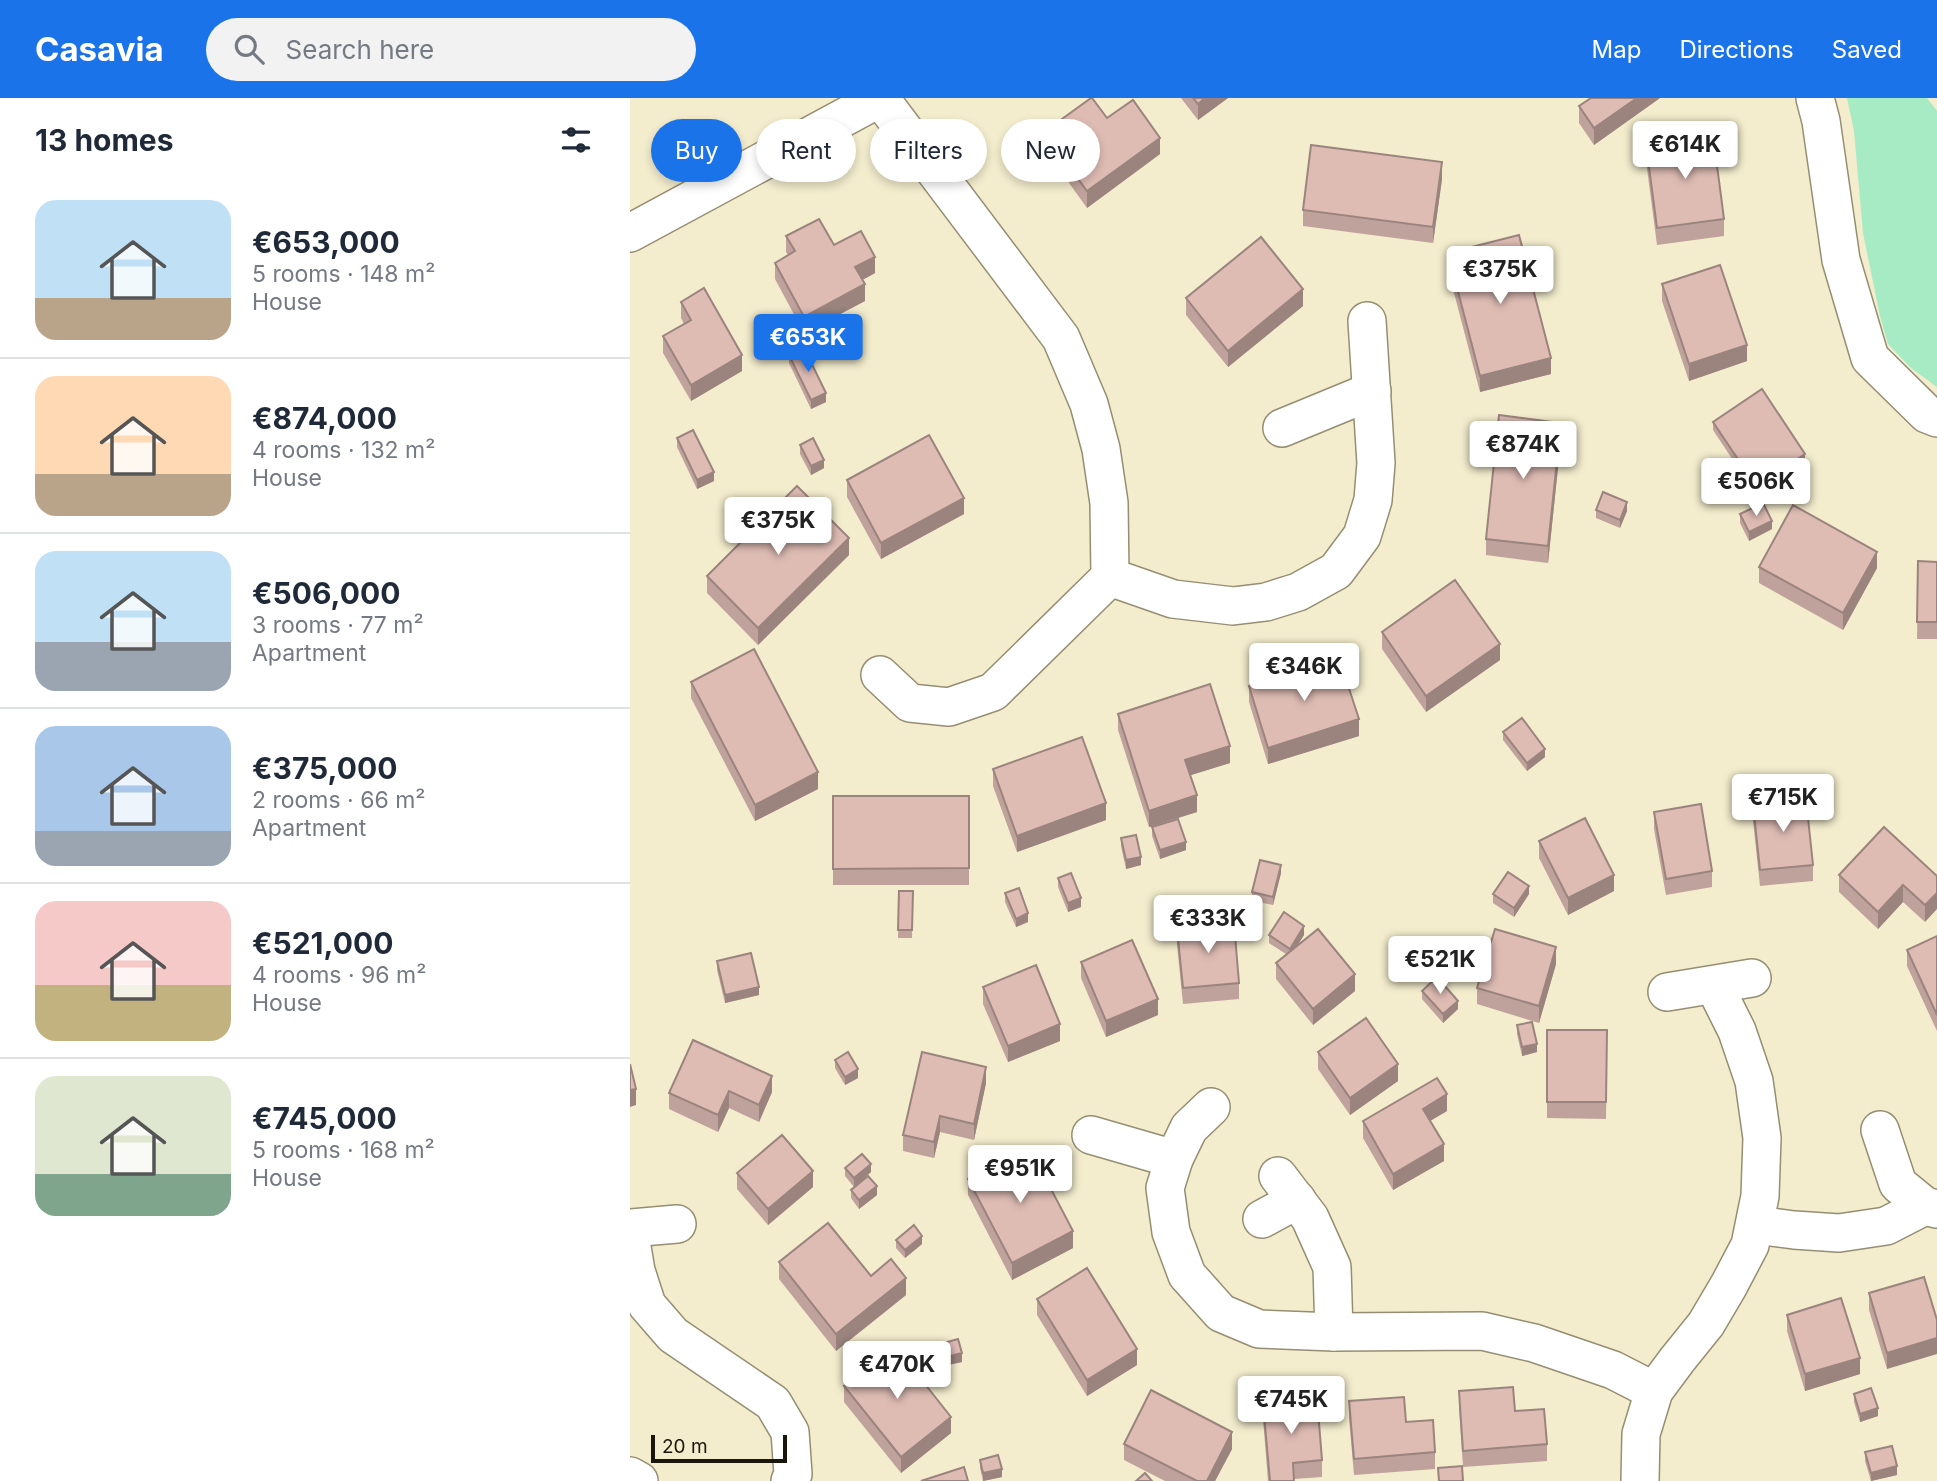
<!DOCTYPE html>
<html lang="en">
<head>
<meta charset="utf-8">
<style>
	:root { --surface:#fff; --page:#f2f2f3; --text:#1f2937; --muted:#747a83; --line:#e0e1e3; --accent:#1a73e8 }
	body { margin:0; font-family:Inter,sans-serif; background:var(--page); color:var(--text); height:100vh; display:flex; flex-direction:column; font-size:26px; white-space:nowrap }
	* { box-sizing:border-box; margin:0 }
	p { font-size:23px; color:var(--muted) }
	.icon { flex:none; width:38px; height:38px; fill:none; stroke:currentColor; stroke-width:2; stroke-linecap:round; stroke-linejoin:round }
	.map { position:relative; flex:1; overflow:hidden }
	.sheet { display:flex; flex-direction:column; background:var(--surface); width:630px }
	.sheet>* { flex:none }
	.hud { position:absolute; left:21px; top:21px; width:665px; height:63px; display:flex; gap:14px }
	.scale { position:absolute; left:21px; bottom:18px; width:136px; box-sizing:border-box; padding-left:7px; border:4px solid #19160b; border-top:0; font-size:19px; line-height:24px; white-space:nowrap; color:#19160b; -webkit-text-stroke:5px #f3eccd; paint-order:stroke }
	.price { position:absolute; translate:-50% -60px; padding:0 16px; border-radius:7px; background:#fff; color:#222; font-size:23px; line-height:46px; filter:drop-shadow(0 2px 4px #0008) }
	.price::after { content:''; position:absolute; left:50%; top:42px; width:21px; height:16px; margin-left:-10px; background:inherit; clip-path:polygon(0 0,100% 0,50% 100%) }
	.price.current { background:var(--accent); color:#fff }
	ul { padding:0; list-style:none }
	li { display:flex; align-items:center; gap:21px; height:175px; padding:0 35px }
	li+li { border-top:2px solid var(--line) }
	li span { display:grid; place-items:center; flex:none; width:196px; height:140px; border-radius:21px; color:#555 }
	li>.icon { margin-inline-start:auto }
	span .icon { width:84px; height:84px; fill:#fffc; stroke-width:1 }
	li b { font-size:30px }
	h2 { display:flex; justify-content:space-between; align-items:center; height:84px; padding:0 35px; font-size:30px }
	.pill { padding:0 24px; border-radius:32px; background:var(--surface); box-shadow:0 4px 10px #0003; font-size:24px; line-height:63px }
	.pill.current { background:var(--accent); color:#fff }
	header { display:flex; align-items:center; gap:42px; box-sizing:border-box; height:98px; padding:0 35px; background:var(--accent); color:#fff }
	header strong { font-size:33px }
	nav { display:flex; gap:38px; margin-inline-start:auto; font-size:24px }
	.search { width:490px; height:63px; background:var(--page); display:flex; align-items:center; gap:18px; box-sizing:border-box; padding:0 24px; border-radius:38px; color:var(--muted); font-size:26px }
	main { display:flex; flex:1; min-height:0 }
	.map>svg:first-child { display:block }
	.green { fill:#a7ebc5 }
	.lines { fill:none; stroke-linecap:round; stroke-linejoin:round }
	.street-casing { stroke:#958e72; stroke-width:40 }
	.street { stroke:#fff; stroke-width:37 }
	.wall { fill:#bfa29b }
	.shaded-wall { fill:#9b847e }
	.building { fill:#debcb4; stroke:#9b847e; stroke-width:2 }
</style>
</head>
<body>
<header>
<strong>Casavia</strong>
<div class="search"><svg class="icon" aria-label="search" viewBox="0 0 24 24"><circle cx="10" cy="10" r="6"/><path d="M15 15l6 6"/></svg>Search here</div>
<nav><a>Map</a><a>Directions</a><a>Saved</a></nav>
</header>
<main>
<section class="sheet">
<h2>13 homes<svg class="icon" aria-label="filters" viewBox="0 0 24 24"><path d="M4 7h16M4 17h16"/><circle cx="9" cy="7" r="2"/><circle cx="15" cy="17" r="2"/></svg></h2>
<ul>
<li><span style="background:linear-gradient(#bfe0f5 70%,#b9a48a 0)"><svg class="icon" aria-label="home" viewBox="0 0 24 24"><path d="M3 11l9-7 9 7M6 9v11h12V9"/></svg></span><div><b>€653,000</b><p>5 rooms · 148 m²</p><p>House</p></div></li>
<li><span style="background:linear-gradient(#ffd9b3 70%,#b9a48a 0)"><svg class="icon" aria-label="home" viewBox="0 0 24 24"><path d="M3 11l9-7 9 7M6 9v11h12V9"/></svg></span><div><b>€874,000</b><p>4 rooms · 132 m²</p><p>House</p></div></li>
<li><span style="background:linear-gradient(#bfe0f5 65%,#9aa5b1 0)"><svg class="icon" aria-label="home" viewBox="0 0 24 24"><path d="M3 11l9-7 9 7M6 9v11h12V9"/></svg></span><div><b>€506,000</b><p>3 rooms · 77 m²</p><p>Apartment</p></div></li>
<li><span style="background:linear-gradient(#a9c7e8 75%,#9aa5b1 0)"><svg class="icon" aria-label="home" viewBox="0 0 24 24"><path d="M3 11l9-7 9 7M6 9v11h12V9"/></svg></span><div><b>€375,000</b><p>2 rooms · 66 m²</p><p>Apartment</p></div></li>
<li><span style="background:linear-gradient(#f6c9c9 60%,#c2b280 0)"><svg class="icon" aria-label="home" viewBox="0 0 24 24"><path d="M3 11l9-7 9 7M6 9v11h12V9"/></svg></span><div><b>€521,000</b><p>4 rooms · 96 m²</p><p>House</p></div></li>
<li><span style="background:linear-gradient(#dfe7d0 70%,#7fa58c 0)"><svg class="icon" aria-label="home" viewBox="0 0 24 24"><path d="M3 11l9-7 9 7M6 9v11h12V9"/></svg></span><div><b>€745,000</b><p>5 rooms · 168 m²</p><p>House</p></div></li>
</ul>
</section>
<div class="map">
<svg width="1307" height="1383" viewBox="0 0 1307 1383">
	<rect width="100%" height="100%" fill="#f3eccd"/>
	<polygon class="green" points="1217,0 1297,0 1307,13 1307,289 1281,270 1258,246 1250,218 1233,135 1224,33"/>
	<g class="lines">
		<defs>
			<g id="street">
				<polyline points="250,0 431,240 459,306 471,351 479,405 480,479 543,501 603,508 636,504 668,494 706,473 732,438 743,402 746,365 737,223"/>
				<polyline points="1185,0 1191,23 1211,162 1240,260 1297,316 1307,320"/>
				<polyline points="0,135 250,0"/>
				<polyline points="652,330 742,293"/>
				<polyline points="250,577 280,605 319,609 363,594 480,479"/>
				<polyline points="1037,894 1122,880"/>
				<polyline points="581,1009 559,1030 544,1061 535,1090 541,1134 557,1177 591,1215 629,1231 704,1234 852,1233 904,1245 983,1272 1024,1293"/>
				<polyline points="1250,1032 1268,1086 1295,1108 1307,1111"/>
				<polyline points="461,1037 544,1061"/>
				<polyline points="648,1078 680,1120 702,1169 704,1234"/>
				<polyline points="632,1121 667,1102"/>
				<polyline points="1125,1127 1164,1132 1209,1135 1256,1128 1295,1108"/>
				<polyline points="0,1130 47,1126"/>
				<polyline points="0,1137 6,1173 17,1207 43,1237 143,1305 160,1334 163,1376 160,1383"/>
				<polyline points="0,1378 9,1383"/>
				<polyline points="1010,1383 1011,1336 1024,1293 1047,1262 1076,1226 1099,1187 1120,1147 1130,1098 1132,1040 1124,983 1107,933 1084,887"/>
			</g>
		</defs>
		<use href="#street" class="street-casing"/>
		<use href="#street" class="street"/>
	</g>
	<g class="wall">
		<polygon points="551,0 598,0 568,22"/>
		<polygon points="961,0 1030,0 964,47 949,25 949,8"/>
		<polygon points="432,21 530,56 457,110 424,64 424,48 434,40 432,38"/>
		<polygon points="1016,46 1094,121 1094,138 1027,147 1016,63"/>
		<polygon points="812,81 803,145 673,128 673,112"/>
		<polygon points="156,138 245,175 232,182 235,203 174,235 145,181 145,165 158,157 156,154"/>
		<polygon points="818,155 921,276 850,294 818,172"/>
		<polygon points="1032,186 1117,263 1059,283 1032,203"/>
		<polygon points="556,200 673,208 598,269 556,217"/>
		<polygon points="51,204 112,273 61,303 33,255 33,238 54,226 51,220"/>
		<polygon points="159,257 196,304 181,311 159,265"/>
		<polygon points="1083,324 1175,364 1126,397 1083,332"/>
		<polygon points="47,340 84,383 67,391 47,349"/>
		<polygon points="931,341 918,465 856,457 856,441"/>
		<polygon points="170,347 194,370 181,377 170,356"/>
		<polygon points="217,382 334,416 251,461 217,399"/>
		<polygon points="966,412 997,413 990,430 966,420"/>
		<polygon points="1110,416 1142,431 1119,443 1110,425"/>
		<polygon points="219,457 128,547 77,495 77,478"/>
		<polygon points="1288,463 1307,464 1307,541 1287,541"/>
		<polygon points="1129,469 1247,470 1213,532 1129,485"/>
		<polygon points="752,534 870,562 796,614 752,551"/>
		<polygon points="61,584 188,691 125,723 61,600"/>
		<polygon points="619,588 729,638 638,666 619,604"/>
		<polygon points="488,616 600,665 560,677 567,714 519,729 488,632"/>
		<polygon points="873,634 915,659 897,673 873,642"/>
		<polygon points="363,671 476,722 387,754 363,688"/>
		<rect x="203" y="698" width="136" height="89"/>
		<polygon points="1123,706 1183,767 1183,783 1130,788 1123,723"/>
		<polygon points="1024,714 1082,773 1082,789 1036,797 1024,731"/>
		<polygon points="522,729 556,752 530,761 522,738"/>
		<polygon points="491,740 511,767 496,771 491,748"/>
		<polygon points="909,743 984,793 938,817 909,760"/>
		<polygon points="651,775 643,807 622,803 622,794"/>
		<polygon points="1209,777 1307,778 1295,824 1273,804 1248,831 1209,794"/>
		<polygon points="428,780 451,809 438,814 428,789"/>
		<polygon points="269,793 283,793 282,840 268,840"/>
		<polygon points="375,795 398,824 386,829 375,804"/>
		<polygon points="863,796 899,796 884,819 863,805"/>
		<polygon points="547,830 609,885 609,901 553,906 547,847"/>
		<polygon points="639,837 674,837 668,847 725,893 683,927 646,881 646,865 656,856 639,845"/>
		<polygon points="1307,838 1307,933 1277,868 1277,852"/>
		<polygon points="87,863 129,897 95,905 87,872"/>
		<polygon points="451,864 528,917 476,939 451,880"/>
		<polygon points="926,866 909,925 847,906 847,890"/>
		<polygon points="353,889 430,943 378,964 353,906"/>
		<polygon points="792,893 828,911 813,925 792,901"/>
		<polygon points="887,927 907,954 892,958 887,936"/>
		<polygon points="917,932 977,932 976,1021 917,1020"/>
		<polygon points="688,954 768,983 720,1017 688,971"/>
		<polygon points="205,962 228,980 215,987 205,970"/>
		<polygon points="142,978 142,994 129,1024 99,1010 88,1034 39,1011 39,995"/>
		<polygon points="356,985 344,1042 310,1034 304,1060 273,1053 273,1037"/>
		<polygon points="817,1013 800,1023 814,1063 763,1092 733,1040 733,1023"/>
		<polygon points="215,1070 241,1074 224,1089 215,1078"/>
		<polygon points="107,1075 183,1089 138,1127 107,1091"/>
		<polygon points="338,1081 443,1150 382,1182 338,1097"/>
		<polygon points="221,1092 247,1097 229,1111 221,1100"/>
		<polygon points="266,1142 292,1146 275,1160 266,1150"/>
		<polygon points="149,1164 241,1178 276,1197 206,1253 149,1181"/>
		<polygon points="1239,1195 1307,1222 1257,1271 1239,1212"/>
		<polygon points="407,1201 507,1267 457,1298 407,1217"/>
		<polygon points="1157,1217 1230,1276 1175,1293 1157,1233"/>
		<polygon points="310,1246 332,1264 313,1268 310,1254"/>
		<polygon points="214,1288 321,1335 271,1375 214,1304"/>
		<polygon points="829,1293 885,1313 917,1346 917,1363 833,1369 829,1309"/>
		<polygon points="1224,1296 1248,1318 1230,1324 1224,1304"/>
		<polygon points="719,1303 776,1324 805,1354 805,1371 724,1377 719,1320"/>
		<polygon points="633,1305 692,1362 692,1379 664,1381 664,1383 638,1383 633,1321"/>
		<polygon points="494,1346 602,1351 585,1383 535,1383 494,1362"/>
		<polygon points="1235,1354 1267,1377 1241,1383 1235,1363"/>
		<polygon points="350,1362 372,1379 353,1383 350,1370"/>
	</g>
	<g class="shaded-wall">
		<polygon points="575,0 598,0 568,22 568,6"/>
		<polygon points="1007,0 1030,0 964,47 964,30"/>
		<polygon points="530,40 530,56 457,110 457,93"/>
		<polygon points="812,64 812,81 803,145 803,129"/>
		<polygon points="245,159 245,175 225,186 225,169"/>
		<polygon points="235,186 235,203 174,235 174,219"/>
		<polygon points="673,191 673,208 598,269 598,253"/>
		<polygon points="1117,247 1117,263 1059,283 1059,266"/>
		<polygon points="112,257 112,273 61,303 61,287"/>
		<polygon points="921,260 921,276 850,294 850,278"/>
		<polygon points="196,295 196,304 181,311 181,302"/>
		<polygon points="931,325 931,341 918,465 918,448"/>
		<polygon points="1175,356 1175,364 1126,397 1126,388"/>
		<polygon points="194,362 194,370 181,377 181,368"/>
		<polygon points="84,374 84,383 67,391 67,382"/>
		<polygon points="334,400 334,416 251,461 251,445"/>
		<polygon points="997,404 997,413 990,430 990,422"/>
		<polygon points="1142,423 1142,431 1119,443 1119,434"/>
		<polygon points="219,440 219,457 128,547 128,530"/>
		<polygon points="1247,454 1247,470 1213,532 1213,515"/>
		<polygon points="870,546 870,562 796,614 796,598"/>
		<polygon points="729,621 729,638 638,666 638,650"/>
		<polygon points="600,648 600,665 555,679 555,662"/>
		<polygon points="915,651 915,659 897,673 897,665"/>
		<polygon points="188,674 188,691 125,723 125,707"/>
		<polygon points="567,697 567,714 519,729 519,713"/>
		<polygon points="476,705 476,722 387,754 387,738"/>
		<polygon points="556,744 556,752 530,761 530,752"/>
		<polygon points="511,759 511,767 496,771 496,762"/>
		<polygon points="651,767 651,775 643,807 643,799"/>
		<polygon points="984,777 984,793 938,817 938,800"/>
		<polygon points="1273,787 1273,804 1248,831 1248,814"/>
		<polygon points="899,788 899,796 884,819 884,810"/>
		<polygon points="1307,795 1307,811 1295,824 1295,807"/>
		<polygon points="451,800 451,809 438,814 438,805"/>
		<polygon points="398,815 398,824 386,829 386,821"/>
		<polygon points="674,828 674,837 660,859 660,851"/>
		<polygon points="926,849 926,866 909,925 909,908"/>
		<polygon points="725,876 725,893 683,927 683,911"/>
		<polygon points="129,889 129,897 95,905 95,897"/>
		<polygon points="528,901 528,917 476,939 476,923"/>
		<polygon points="828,903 828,911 813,925 813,916"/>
		<polygon points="430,926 430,943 378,964 378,948"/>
		<polygon points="907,946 907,954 892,958 892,949"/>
		<polygon points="768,966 768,983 720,1017 720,1000"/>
		<polygon points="356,969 356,985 344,1042 344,1026"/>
		<polygon points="228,971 228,980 215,987 215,979"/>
		<polygon points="142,978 142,994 129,1024 129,1007"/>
		<polygon points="6,991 6,1007 0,1009 0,992"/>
		<polygon points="99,993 99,1010 88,1034 88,1017"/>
		<polygon points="817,996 817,1013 793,1027 793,1011"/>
		<polygon points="310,1018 310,1034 304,1060 304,1044"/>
		<polygon points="814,1046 814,1063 763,1092 763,1076"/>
		<polygon points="241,1066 241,1074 224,1089 224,1080"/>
		<polygon points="183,1073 183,1089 138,1127 138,1111"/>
		<polygon points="247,1088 247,1097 229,1111 229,1102"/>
		<polygon points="443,1133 443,1150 382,1182 382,1165"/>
		<polygon points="292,1138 292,1146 275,1160 275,1152"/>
		<polygon points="276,1180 276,1197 206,1253 206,1236"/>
		<polygon points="1307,1240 1307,1256 1257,1271 1257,1255"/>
		<polygon points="507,1251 507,1267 457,1298 457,1282"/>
		<polygon points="332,1255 332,1264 313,1268 313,1260"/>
		<polygon points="1230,1260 1230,1276 1175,1293 1175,1276"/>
		<polygon points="1248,1310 1248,1318 1230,1324 1230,1316"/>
		<polygon points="321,1319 321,1335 271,1375 271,1359"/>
		<polygon points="602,1334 602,1351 585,1383 577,1383"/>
		<polygon points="1267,1368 1267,1377 1241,1383 1241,1375"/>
		<polygon points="372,1371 372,1379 353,1383 353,1375"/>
	</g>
	<g class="building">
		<polygon points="461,0 462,0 477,20 503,2 530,40 457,93 424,48 441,35 432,21"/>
		<polygon points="563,0 575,0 568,6"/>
		<polygon points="961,0 1007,0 964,30 949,8"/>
		<polygon points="1083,37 1094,121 1027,130 1016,46"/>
		<polygon points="681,47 812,64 803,129 673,112"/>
		<polygon points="189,121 204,147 231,133 245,159 225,169 235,186 174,219 145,165 165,153 156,138"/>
		<polygon points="889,137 921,260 850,278 818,155"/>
		<polygon points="631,139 673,191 598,253 556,200"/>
		<polygon points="1090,167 1117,247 1059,266 1032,186"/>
		<polygon points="74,190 112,257 61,287 33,238 61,222 51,204"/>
		<polygon points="174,250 196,295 181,302 159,257"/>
		<polygon points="1132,291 1175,356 1126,388 1083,324"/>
		<polygon points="869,317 931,325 918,448 856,441"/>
		<polygon points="63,332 84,374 67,382 47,340"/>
		<polygon points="299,337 334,400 251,445 217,382"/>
		<polygon points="183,340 194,362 181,368 170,347"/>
		<polygon points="167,388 219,440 128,530 77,478"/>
		<polygon points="973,394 997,404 990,422 966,412"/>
		<polygon points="1133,405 1142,423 1119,434 1110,416"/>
		<polygon points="1163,407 1247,454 1213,515 1129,469"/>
		<polygon points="1288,463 1307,464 1307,524 1287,524"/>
		<polygon points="825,482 870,546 796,598 752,534"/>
		<polygon points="124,551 188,674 125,707 61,584"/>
		<polygon points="709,560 729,621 638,650 619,588"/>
		<polygon points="580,586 600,648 555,662 567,697 519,713 488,616"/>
		<polygon points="892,620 915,651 897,665 873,634"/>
		<polygon points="452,639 476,705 387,738 363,671"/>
		<polygon points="203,698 339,698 339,770 203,771"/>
		<polygon points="1176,701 1183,767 1130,772 1123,706"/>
		<polygon points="1071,706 1082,773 1036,781 1024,714"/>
		<polygon points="955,720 984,777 938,800 909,743"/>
		<polygon points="548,721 556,744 530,752 522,729"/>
		<polygon points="1254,729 1307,778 1307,795 1295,807 1273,787 1248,814 1209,777"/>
		<polygon points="506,737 511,759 496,762 491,740"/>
		<polygon points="630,762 651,767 643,799 622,794"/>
		<polygon points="878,774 899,788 884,810 863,796"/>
		<polygon points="441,775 451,800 438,805 428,780"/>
		<polygon points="389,790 398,815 386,821 375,795"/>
		<polygon points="269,793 283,793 282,832 268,832"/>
		<polygon points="654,814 674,828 660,851 639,837"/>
		<polygon points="604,825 609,885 553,890 547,830"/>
		<polygon points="688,831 725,876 683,911 646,865"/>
		<polygon points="865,831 926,849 909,908 847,890"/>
		<polygon points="1307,838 1307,917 1277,852"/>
		<polygon points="502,842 528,901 476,923 451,864"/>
		<polygon points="121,855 129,889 95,897 87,863"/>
		<polygon points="406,867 430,926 378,948 353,889"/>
		<polygon points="807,879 828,903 813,916 792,893"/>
		<polygon points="736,920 768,966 720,1000 688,954"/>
		<polygon points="902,924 907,946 892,949 887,927"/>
		<polygon points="917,932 977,932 976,1004 917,1004"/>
		<polygon points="63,942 142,978 129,1007 99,993 88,1017 39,995"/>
		<polygon points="218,954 228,971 215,979 205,962"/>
		<polygon points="292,954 356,969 344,1026 310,1018 304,1044 273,1037"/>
		<polygon points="0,966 6,991 0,992"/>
		<polygon points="807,980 817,996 793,1011 814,1046 763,1076 733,1023"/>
		<polygon points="152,1037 183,1073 138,1111 107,1075"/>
		<polygon points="399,1049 443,1133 382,1165 338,1081"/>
		<polygon points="232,1056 241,1066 224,1080 215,1070"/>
		<polygon points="238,1078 247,1088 229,1102 221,1092"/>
		<polygon points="198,1125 241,1178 261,1161 276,1180 206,1236 149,1164"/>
		<polygon points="284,1127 292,1138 275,1152 266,1142"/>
		<polygon points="457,1170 507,1251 457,1282 407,1201"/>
		<polygon points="1294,1179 1307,1222 1307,1240 1257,1255 1239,1195"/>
		<polygon points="1211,1200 1230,1260 1175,1276 1157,1217"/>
		<polygon points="328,1241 332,1255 313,1260 310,1246"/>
		<polygon points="264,1247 321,1319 271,1359 214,1288"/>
		<polygon points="883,1289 885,1313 914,1311 917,1346 833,1353 829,1293"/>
		<polygon points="1241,1290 1248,1310 1230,1316 1224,1296"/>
		<polygon points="521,1292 602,1334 577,1383 567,1383 494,1346"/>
		<polygon points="774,1299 776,1324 803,1322 805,1354 724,1361 719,1303"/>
		<polygon points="687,1300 692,1362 663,1365 664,1383 640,1383 633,1305"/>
		<polygon points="1262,1348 1267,1368 1241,1375 1235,1354"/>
		<polygon points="368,1357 372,1371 353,1375 350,1362"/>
		<polygon points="832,1368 833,1383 809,1383 808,1370"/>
		<polygon points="334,1369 338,1383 291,1383"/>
		<polygon points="515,1375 522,1383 506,1383"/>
	</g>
</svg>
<div class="scale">20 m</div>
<b class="price" style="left:1055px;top:83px">€614K</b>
<b class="price" style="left:870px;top:208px">€375K</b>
<b class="price current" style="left:178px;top:276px">€653K</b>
<b class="price" style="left:893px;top:383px">€874K</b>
<b class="price" style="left:1126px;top:420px">€506K</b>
<b class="price" style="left:148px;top:459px">€375K</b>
<b class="price" style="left:674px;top:605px">€346K</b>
<b class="price" style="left:1153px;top:736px">€715K</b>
<b class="price" style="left:578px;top:857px">€333K</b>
<b class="price" style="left:810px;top:898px">€521K</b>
<b class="price" style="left:390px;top:1107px">€951K</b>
<b class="price" style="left:267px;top:1303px">€470K</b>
<b class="price" style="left:661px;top:1338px">€745K</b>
<div class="hud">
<a class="pill current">Buy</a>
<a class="pill">Rent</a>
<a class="pill">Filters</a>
<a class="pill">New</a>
</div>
</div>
</main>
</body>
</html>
